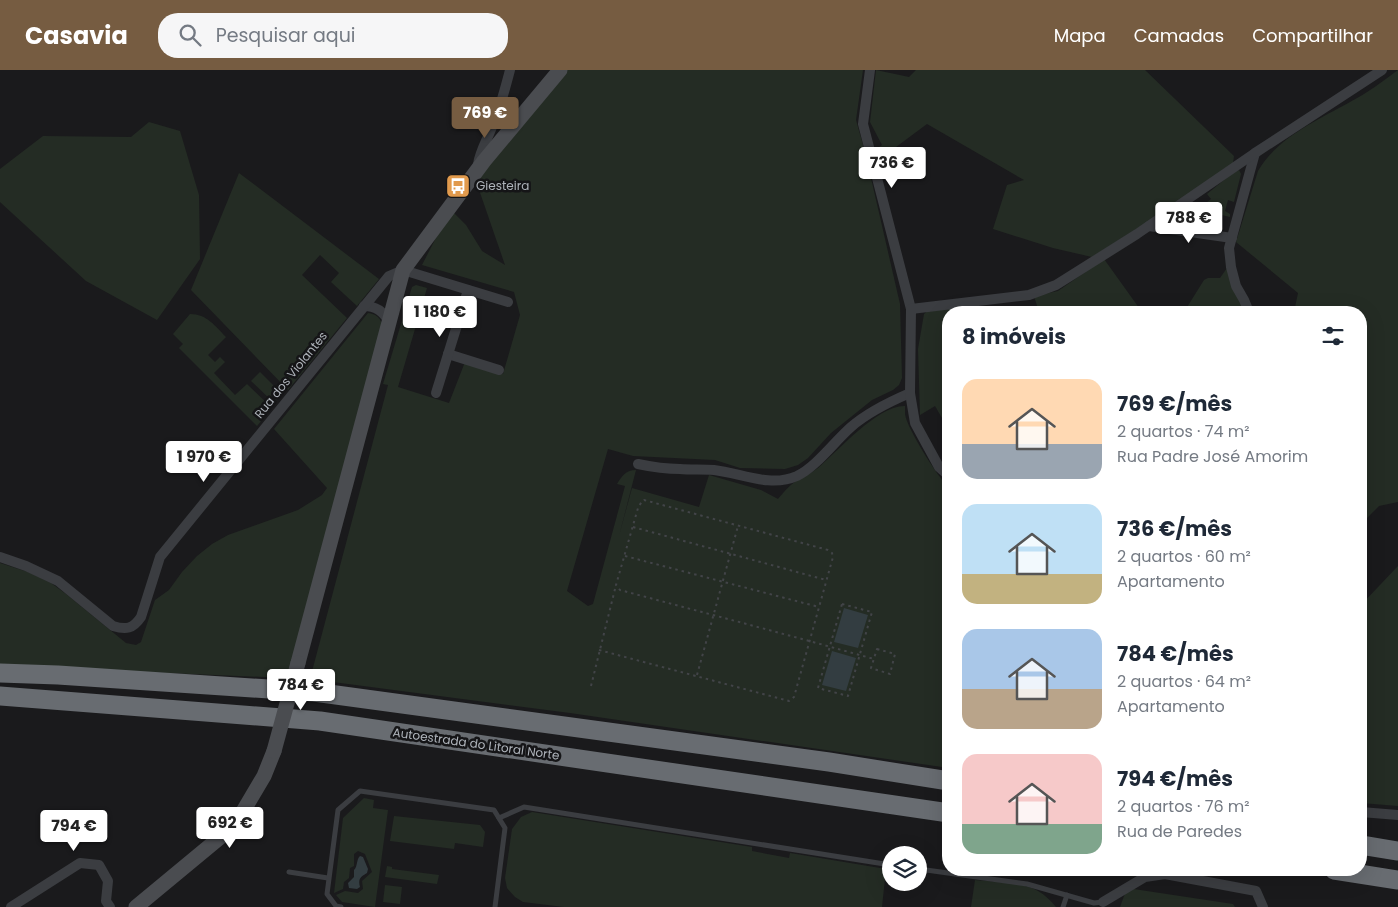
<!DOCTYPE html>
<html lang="pt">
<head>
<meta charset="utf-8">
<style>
	:root { --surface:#fff; --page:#f6f6f7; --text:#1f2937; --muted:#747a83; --accent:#765c41 }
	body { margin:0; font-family:Poppins,sans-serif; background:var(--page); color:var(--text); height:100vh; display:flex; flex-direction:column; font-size:19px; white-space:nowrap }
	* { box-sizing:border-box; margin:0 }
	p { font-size:16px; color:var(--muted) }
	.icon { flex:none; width:28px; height:28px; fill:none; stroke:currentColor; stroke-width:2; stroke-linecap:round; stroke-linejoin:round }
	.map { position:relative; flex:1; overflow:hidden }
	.details { position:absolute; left:942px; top:236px; width:425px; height:570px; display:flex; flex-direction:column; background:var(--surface); border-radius:20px; box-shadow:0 5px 20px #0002 }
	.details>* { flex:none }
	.buttons { position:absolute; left:882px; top:776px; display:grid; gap:10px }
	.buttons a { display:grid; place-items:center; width:45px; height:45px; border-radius:50%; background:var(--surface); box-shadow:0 5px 20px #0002; font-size:25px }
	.price { position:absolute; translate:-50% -42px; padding:0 11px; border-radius:5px; background:#fff; color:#222; font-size:16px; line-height:32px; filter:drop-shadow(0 1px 2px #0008) }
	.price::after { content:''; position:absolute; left:50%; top:30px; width:15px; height:11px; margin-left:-8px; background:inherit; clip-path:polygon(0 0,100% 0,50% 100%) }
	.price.active { background:var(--accent); color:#fff }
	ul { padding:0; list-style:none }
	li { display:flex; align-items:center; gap:15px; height:125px; padding:0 20px }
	li span { display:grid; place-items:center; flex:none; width:140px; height:100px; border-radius:15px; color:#555 }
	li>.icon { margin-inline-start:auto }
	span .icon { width:60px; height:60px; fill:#fffc; stroke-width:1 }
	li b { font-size:21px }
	h2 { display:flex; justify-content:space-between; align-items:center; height:60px; padding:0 20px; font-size:21px }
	header { display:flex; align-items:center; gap:30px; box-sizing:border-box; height:70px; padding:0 25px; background:var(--accent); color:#fff }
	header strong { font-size:24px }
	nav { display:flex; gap:28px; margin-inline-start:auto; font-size:18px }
	.search { width:350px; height:45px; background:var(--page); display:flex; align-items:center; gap:12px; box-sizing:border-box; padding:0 18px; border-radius:20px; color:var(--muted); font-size:19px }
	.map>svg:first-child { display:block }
	.green { fill:#242c24 }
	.water { fill:#333d41 }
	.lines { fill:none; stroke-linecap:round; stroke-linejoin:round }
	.path { stroke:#424448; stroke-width:2; stroke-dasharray:2.5 4; stroke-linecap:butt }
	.lane { stroke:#3b3d41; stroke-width:5 }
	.street { stroke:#3b3d41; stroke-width:10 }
	.secondary { stroke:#4a4c50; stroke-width:15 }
	.highway { stroke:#686c71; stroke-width:19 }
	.secondary-bridge { stroke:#4a4c50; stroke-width:15 }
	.labels { text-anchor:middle; stroke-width:5; stroke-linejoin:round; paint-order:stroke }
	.poi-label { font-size:12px; fill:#aeb3ba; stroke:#151517; text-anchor:start }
	.street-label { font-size:12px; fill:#aeb3ba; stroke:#151517 }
</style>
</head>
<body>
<header>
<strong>Casavia</strong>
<div class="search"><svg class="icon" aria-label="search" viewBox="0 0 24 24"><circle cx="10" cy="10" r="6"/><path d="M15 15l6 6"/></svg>Pesquisar aqui</div>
<nav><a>Mapa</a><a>Camadas</a><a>Compartilhar</a></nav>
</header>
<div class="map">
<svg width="1398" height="837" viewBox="0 0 1398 837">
	<rect width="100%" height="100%" fill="#1a1a1c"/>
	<g class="green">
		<path d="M567,0H863L856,50L865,82L900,234L902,308L899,315L893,320L872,330L831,363L808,388L798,395L785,399L740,398L715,390L633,386L608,379L567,521L588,536L593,534L625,416L617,414C622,406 626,400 636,400L619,466L632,418L699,437L709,405L761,420L778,429C784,422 790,414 798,410C805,406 811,403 818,398C838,381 878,335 905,336C905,339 905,342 905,344C907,359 938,407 949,418V698L570,643L310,609L388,315L383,314L412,217L416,215L427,218L398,317L449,333L465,292L503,304L520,245L514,222L422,195L441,158L453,142L466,155L482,181L505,195L476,111Z"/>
		<polygon points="876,0 909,7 916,0 1145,0 1234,86 1233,93 1149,151 1092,187 1053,178 993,159 1007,115 1024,110 927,54 892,80 880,98 876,79 882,75 870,52"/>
		<path d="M1398,0V432L1379,436L1361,454V242H1294L1298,223L1236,172L1258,101C1278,67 1316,51 1350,32C1367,23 1382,12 1398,0Z"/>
		<polygon points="149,52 180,61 199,125 200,189 157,250 86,211 0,132 0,99 43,66 131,67"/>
		<polygon points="1239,100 1241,104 1234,132 1228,130 1225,141 1230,144 1230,147 1209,142 1206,153 1195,150 1196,145 1191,144 1211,129 1207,124 1235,101"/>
		<polygon points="239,103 379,209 357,236 331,212 339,203 320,185 302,205 347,248 288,320 191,220"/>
		<polygon points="1104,189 1142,242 1039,242 1034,226 1058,221"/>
		<polygon points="1227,198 1245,242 1184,242 1204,210 1208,208 1220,208"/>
		<polygon points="930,239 951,239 952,242 949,242 949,345 942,348 935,336 920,345 918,279 924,244"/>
		<path d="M368,243C376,244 379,247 382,253L287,608L0,596V493L28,502L51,513L66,524L126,573L136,575L141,572L155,530L169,520L182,502L197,486L212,474L228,465L298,440L322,425L327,418L274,359Z"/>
		<path d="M190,244C207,244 215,256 226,267L208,285L215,292L220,287L225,292L214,303L235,325L247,314L272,338L257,356L179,278L183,274L173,264Z"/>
		<polygon points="260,302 282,324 274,333 251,311"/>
		<polygon points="1398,496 1398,736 1361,733 1361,535"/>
		<polygon points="364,728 374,730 373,738 388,740 375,837 342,832 336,825 345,821 358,823 363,819 362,811 372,802 365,784 358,781 354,784 354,796 350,798 349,808 344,812 343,819 334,823 343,748"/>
		<polygon points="532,742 752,777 752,781 789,788 790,783 886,799 882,837 564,837 523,832 515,827 507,818 505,808 512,759 521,747"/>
		<polygon points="394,746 480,755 485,762 483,777 455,773 454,779 390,771"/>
		<polygon points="387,796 392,797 392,799 439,805 437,814 385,807"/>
		<path d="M975,810C994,812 1022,812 1038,821C1045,825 1051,831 1056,837H971Z"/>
		<polygon points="385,815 402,817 400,834 383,832"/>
		<polygon points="1127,818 1233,834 1235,837 1120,837"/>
	</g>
	<g class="water">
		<polygon points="844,538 868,545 858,578 834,572"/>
		<polygon points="832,581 856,588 846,621 822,615"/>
		<path d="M360,786L363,787L368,799L367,803C360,807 358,809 360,817L357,819L349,818L348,813L354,807V800C358,796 356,790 360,786Z"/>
	</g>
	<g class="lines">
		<g class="path">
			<polyline points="633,457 826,510"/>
			<polyline points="625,486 819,537"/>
			<polygon points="842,534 872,542 848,626 818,618"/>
			<polygon points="877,579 895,584 890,604 871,598"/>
			<path d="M599,580L789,631L794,627L833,487L832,483L828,480L644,430L642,431L638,438L616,515L620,520C705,543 789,565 874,589"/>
			<polyline points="697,605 738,456"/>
			<polyline points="591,616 616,515"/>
		</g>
		<g class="lane">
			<polyline points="499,748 524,737 891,795"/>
			<polyline points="919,799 1027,814 1094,833 1103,832"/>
			<polyline points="289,802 328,808"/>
			<polyline points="341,837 336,836 327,824 338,740 360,721 494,740 505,758 495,837"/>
			<polyline points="1063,837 1067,825"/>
		</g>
		<g class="street">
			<polyline points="870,0 863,54 911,239"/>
			<path d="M478,94C480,81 487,70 492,57C500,39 505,19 510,0"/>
			<polyline points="1149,156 1232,168"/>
			<path d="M364,236C376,236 384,242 389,252"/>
			<polyline points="1249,242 1244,230 1236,216 1231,197 1229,178 1255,83"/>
			<polyline points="448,284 499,300"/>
			<polyline points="436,323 468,220"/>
			<path d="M638,394C652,397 666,399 680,399C691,400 703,399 714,400C741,403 770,418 797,406C816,397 834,372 851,357C868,342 889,332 910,323"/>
			<polyline points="949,406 939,397 915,353 910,323 911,239 1029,225 1056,215 1137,164 1255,83 1382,0"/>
			<path d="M0,487L26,496L58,511L113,556C126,560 133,559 141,547L160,487L389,206L403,200L508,232"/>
			<polyline points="1361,742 1398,745"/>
			<polyline points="1103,832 1145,807 1165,804 1256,821 1263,837"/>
			<polyline points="11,837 80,793 99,795 108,811 106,831 110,837"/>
		</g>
		<g class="secondary">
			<polyline points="298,593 403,200 484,91 560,0"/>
			<polyline points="136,837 235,755 264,706 274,681"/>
		</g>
		<g class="highway">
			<polyline points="0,603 58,605 314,622 829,692 949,711"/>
			<polyline points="0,626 320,651 949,743"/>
			<polyline points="1361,775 1398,781"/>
			<polyline points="1334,800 1398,810"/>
		</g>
		<polyline class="secondary-bridge" points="274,681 298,593"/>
	</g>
	<defs>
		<symbol id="bus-square" viewBox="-11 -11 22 22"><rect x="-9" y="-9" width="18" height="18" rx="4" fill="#e19a4d" stroke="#151517"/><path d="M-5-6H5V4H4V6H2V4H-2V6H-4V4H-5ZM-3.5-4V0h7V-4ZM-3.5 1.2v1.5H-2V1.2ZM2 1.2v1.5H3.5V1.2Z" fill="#fff"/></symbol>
	</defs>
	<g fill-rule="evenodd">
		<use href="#bus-square" x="444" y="102" width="28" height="28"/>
	</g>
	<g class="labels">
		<g class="poi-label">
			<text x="476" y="120">Giesteira</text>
		</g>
		<g class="street-label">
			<text transform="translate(291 305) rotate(-51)" y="4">Rua dos Violantes</text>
			<text transform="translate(476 674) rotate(8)" y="4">Autoestrada do Litoral Norte</text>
		</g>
	</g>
</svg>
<div class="buttons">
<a><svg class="icon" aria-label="layers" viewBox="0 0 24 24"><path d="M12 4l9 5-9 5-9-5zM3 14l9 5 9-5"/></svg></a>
</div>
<b class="price active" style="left:485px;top:69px">769 €</b>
<b class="price" style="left:892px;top:119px">736 €</b>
<b class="price" style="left:1189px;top:174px">788 €</b>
<b class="price" style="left:440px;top:268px">1 180 €</b>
<b class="price" style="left:204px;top:413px">1 970 €</b>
<b class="price" style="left:301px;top:641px">784 €</b>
<b class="price" style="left:230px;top:779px">692 €</b>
<b class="price" style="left:74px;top:782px">794 €</b>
<section class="details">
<h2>8 imóveis<svg class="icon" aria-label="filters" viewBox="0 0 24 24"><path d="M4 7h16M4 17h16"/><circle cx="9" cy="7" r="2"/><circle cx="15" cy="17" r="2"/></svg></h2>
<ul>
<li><span style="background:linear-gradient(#ffd9b3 65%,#9aa5b1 0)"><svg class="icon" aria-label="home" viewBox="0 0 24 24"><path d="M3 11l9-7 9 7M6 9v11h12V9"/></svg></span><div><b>769 €/mês</b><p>2 quartos · 74 m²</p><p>Rua Padre José Amorim</p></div></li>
<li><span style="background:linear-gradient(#bfe0f5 70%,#c2b280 0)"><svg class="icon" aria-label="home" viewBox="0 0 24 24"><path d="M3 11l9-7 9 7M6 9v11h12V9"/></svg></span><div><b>736 €/mês</b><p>2 quartos · 60 m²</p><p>Apartamento</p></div></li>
<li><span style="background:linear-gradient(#a9c7e8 60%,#b9a48a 0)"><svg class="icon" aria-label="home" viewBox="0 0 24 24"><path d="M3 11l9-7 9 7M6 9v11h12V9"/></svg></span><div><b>784 €/mês</b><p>2 quartos · 64 m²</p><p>Apartamento</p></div></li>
<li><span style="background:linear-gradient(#f6c9c9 70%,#7fa58c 0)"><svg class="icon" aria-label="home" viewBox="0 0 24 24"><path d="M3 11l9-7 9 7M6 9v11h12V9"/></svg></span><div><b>794 €/mês</b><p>2 quartos · 76 m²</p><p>Rua de Paredes</p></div></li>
</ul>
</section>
</div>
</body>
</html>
